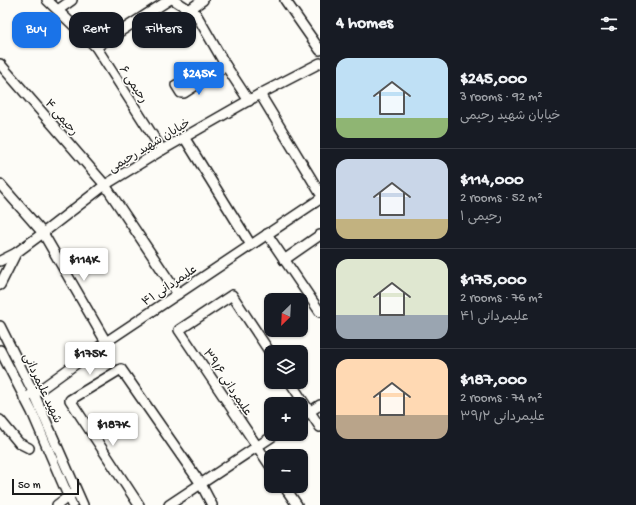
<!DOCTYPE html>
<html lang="en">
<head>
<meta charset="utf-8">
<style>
	:root { --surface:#171b24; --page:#20242c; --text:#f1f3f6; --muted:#9ea1a6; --line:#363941; --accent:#1a73e8 }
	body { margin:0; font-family:"Gochi Hand","Playpen Sans Arabic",sans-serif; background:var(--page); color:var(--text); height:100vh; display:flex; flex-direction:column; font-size:15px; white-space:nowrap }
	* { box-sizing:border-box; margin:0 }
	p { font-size:13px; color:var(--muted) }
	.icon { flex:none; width:22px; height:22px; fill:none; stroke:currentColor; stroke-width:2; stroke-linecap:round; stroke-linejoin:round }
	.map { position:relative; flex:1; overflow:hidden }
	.details { display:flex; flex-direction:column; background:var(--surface); width:316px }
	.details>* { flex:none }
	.guide { position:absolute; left:12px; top:12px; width:248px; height:36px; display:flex; gap:8px }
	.needle { width:26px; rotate:204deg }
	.buttons { position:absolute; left:264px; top:293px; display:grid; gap:8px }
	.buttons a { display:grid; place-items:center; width:44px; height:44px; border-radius:8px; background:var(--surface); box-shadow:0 1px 3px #0004; font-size:20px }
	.scale { position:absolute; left:12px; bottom:10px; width:67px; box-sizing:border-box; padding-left:4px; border:2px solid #1c1c1c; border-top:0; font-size:11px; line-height:14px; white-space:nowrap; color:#1c1c1c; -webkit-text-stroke:3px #fdfcf7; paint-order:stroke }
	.price { position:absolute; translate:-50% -34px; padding:0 9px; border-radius:4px; background:#fff; color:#222; font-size:13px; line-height:26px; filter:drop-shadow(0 1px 2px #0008) }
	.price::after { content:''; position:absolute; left:50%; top:24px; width:12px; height:9px; margin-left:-6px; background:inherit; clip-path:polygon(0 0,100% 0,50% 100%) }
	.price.selected { background:var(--accent); color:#fff }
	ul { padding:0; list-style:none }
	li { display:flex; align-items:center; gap:12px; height:100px; padding:0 16px }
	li+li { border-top:1px solid var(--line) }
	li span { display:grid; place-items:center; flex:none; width:112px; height:80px; border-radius:12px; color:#555 }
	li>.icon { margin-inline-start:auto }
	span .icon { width:48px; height:48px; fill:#fffc; stroke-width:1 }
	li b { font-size:17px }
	h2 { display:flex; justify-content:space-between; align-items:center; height:48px; padding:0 16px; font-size:17px }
	.pill { padding:0 14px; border-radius:12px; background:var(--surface); box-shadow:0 1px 3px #0004; font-size:14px; line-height:36px }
	.pill.selected { background:var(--accent); color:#fff }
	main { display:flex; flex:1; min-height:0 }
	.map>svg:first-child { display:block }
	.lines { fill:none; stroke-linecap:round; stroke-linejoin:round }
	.minor-casing { stroke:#1c1c1c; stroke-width:12 }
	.minor { stroke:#fdfcf7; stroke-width:9 }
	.labels { text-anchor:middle; stroke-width:3; stroke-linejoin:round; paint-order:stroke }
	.street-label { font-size:12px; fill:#1c1c1c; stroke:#fdfcf7 }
</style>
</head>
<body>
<main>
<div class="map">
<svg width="320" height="505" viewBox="0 0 320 505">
	<rect width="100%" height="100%" fill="#fdfcf7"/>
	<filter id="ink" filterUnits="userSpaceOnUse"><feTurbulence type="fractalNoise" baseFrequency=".025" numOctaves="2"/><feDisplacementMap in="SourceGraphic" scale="8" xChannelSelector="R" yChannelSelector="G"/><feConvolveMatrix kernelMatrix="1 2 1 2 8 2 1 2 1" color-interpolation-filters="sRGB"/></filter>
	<g filter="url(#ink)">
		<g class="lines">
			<defs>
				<g id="minor">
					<polyline points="47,0 96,47 162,150"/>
					<polyline points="174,0 196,14 226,66 249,101"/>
					<polyline points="285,0 320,50"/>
					<polyline points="58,10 72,0"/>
					<polyline points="189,10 203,0"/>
					<polyline points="96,47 169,0"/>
					<polyline points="0,64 105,185 178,294"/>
					<polyline points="176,85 181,93 184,93 226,66"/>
					<polyline points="260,94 320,193"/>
					<polyline points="184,137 251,245"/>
					<polyline points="0,184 43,233 106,342"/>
					<polyline points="267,234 320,312"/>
					<polyline points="284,260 320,235"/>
					<polyline points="0,261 16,253 43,233 105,185 162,150 260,94 320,63"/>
					<polyline points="0,285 16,253"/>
					<polyline points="0,326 34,394 83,505"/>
					<polyline points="0,350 32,412 72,505"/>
					<polyline points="271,354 232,295 179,330 271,467"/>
					<polyline points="290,382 320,427"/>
					<polyline points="24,398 34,394 106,342 320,199"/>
					<polyline points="301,417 320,405"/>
					<polyline points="0,420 19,443 29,448"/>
					<polyline points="284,486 297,505"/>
					<polyline points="57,505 72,494"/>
					<polyline points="139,505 70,400 121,369 201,484 212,505"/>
					<polyline points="169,505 276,434"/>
				</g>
			</defs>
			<use href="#minor" class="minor-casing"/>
			<use href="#minor" class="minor"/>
		</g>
	</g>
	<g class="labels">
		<g class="street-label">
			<text transform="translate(134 84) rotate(57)" y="4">رحیمی ۶</text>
			<text transform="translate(62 117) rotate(49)" y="4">رحیمی ۴</text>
			<text transform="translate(149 145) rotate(-31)" y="4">خیابان شهید رحیمی</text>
			<text transform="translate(169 285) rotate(-34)" y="4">علیمردانی ۴۱</text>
			<text transform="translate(228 382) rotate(56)" y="4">علیمردانی ۳۹/۶</text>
			<text transform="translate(43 388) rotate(65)" y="4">شهید علیمردانی</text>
		</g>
	</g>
</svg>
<div class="buttons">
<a><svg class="needle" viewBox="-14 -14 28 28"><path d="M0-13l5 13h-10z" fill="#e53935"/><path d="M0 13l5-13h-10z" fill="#9ea1a6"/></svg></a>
<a><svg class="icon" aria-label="layers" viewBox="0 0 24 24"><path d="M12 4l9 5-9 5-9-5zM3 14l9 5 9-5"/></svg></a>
<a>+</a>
<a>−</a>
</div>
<div class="scale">50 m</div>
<b class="price selected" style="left:199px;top:96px">$245K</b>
<b class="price" style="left:84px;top:282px">$114K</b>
<b class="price" style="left:90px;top:376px">$175K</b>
<b class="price" style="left:113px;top:447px">$187K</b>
<div class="guide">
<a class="pill selected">Buy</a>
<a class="pill">Rent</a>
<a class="pill">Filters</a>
</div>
</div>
<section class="details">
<h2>4 homes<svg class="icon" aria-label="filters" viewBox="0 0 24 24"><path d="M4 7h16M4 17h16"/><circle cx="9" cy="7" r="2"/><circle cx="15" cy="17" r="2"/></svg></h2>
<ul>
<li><span style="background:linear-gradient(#bfe0f5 75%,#8fb573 0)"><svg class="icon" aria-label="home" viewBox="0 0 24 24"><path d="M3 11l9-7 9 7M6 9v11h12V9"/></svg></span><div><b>$245,000</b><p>3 rooms · 92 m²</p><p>خیابان شهید رحیمی</p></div></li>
<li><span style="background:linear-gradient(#c9d6e8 75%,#c2b280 0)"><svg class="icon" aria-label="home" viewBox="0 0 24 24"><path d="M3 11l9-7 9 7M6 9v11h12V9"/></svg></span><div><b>$114,000</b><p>2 rooms · 52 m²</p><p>رحیمی ۱</p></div></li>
<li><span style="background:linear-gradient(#dfe7d0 70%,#9aa5b1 0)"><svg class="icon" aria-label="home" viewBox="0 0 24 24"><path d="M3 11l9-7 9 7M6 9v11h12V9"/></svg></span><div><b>$175,000</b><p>2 rooms · 76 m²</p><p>علیمردانی ۴۱</p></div></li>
<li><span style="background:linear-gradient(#ffd9b3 70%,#b9a48a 0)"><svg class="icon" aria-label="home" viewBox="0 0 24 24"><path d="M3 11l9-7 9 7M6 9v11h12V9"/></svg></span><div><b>$187,000</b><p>2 rooms · 74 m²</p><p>علیمردانی ۳۹/۲</p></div></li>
</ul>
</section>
</main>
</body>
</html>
